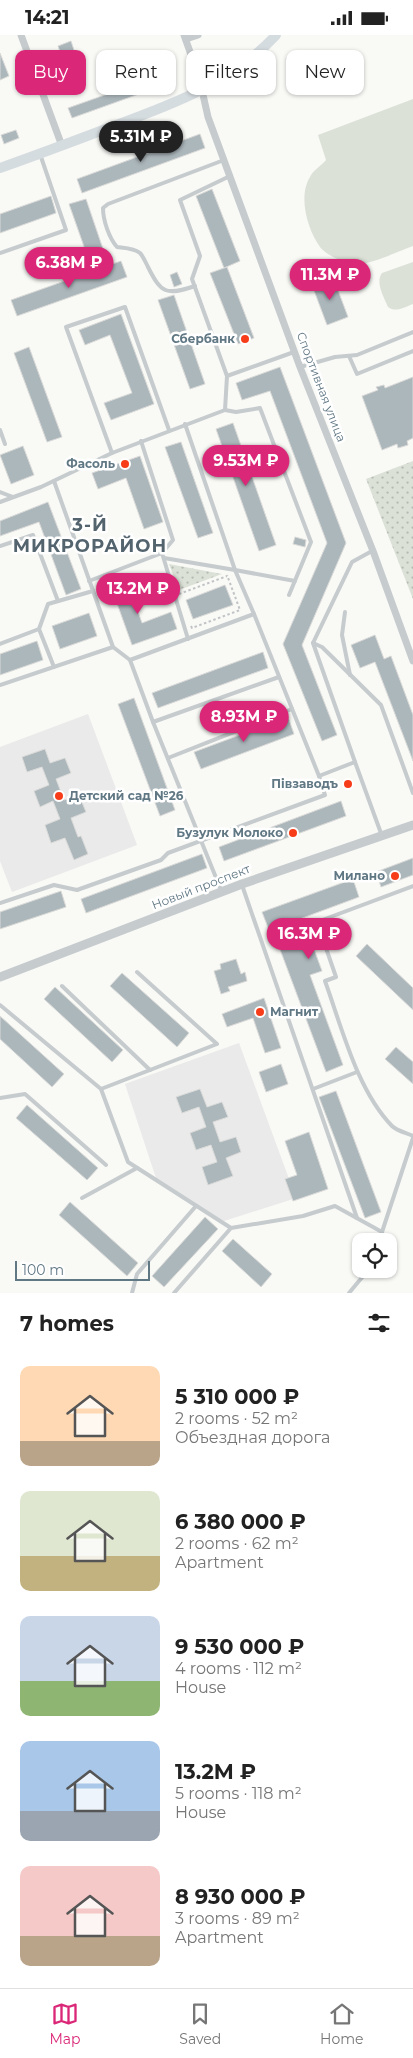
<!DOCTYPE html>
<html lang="en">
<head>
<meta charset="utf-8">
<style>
	:root { --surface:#fff; --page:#f2f2f2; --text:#222; --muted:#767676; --line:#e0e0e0; --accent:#db2777 }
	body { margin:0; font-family:Montserrat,sans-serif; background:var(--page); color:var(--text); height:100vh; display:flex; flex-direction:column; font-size:19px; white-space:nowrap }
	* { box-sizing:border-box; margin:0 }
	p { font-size:16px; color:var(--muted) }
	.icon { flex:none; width:28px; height:28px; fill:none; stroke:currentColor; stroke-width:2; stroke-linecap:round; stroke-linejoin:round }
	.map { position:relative; height:1258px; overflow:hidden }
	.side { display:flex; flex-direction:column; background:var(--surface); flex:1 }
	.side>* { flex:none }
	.hud { position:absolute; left:15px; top:15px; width:384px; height:45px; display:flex; gap:10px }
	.tools { position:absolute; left:352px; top:1198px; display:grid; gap:10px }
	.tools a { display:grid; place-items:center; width:45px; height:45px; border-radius:10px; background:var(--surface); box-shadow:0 1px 4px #0004; font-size:25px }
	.scale { position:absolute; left:15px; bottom:12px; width:135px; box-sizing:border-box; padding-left:5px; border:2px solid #607784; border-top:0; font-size:14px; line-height:18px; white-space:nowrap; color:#607784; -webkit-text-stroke:4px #fff; paint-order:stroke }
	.price { position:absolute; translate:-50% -42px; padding:0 11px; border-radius:18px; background:var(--accent); color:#fff; font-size:16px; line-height:32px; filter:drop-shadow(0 1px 2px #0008) }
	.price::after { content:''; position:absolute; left:50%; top:30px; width:15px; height:11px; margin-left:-8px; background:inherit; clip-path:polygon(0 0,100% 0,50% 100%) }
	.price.current { background:#222; color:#fff }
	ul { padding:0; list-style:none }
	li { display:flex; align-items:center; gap:15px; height:125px; padding:0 20px }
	li span { display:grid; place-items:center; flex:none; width:140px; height:100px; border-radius:10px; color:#555 }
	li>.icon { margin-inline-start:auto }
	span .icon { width:60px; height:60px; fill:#fffc; stroke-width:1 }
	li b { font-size:21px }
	h2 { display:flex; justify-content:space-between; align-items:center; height:60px; padding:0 20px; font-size:21px }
	.tag { padding:0 18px; border-radius:10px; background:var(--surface); box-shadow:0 1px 4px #0004; font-size:18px; line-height:45px }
	.tag.current { background:var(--accent); color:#fff }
	.status { display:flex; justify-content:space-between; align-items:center; height:35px; padding:0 25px; background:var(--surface); direction:ltr }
	.status svg { height:14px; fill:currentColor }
	.dock { display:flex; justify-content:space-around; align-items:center; height:70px; border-top:1px solid var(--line); background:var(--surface); font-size:14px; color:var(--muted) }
	.dock a { display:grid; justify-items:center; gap:2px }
	.dock .current { color:var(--accent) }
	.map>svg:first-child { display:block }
	.built { fill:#e9eae9 }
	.park { fill:url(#park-dots) }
	.pitch { fill:#dbe1d6 }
	.building { fill:#acb7bc; stroke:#dadad8 }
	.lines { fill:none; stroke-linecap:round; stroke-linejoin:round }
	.path { stroke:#c1c4c6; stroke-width:2; stroke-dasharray:2.5 2.5; stroke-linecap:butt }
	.service { stroke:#c6cbce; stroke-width:4 }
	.minor { stroke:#c6cbce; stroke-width:7 }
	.tertiary { stroke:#c6cbce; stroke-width:9 }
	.secondary { stroke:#d5dcdf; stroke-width:10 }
	.poi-dot { fill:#f63c18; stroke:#fff; stroke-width:2 }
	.labels { text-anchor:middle; stroke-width:5; stroke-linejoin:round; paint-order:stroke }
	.poi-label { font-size:12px; font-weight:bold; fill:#607784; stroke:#fff; text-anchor:end }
	.street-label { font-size:12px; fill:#607784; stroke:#fff }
	.district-label { font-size:18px; font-weight:bold; letter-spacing:1px; fill:#53646e; stroke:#fff }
</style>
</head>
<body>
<div class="status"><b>14:21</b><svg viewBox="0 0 49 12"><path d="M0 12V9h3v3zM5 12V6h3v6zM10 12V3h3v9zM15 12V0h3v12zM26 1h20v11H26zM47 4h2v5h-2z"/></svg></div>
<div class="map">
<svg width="413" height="1258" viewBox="0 0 413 1258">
	<defs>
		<pattern id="park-dots" width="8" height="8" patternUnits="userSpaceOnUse" patternTransform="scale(1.25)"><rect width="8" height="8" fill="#dbe1d6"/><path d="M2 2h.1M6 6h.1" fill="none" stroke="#b5bbb3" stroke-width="1.8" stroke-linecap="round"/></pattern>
	</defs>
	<rect width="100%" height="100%" fill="#f9f9f6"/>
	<g class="built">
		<polygon points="88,679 137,810 12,857 0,826 0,712"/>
		<polygon points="239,1008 296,1163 224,1186 157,1146 125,1049"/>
	</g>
	<g class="park">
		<polygon points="413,426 413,564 366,444"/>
		<polygon points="169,529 222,539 179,555"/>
	</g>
	<g class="pitch">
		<path d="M413,64V211C398,216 369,231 354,229C343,227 327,221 320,212C307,194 298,161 310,142C313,135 321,131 326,125L318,100Z"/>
		<path d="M413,227V269C405,272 396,278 388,272C384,262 375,247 382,238Z"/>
	</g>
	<g class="building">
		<polygon points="71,6 76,21 63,26 58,11"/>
		<polygon points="305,16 310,28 314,26 317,34 310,36 311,40 295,47 286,24"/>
		<polygon points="0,18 9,41 0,45"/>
		<polygon points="147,45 150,55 72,83 68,73"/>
		<polygon points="16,95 19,103 4,109 1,100"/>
		<polygon points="200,99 205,113 82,158 77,144"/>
		<polygon points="212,154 240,226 224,233 196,161"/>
		<polygon points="51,161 56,178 0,198 0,179"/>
		<polygon points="86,164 103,214 87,220 69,169"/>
		<polygon points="121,226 127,242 17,281 11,265"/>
		<polygon points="227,232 254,303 238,309 210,238"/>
		<polygon points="177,237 182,249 174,252 170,240"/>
		<polygon points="333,242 348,282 327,290 312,250"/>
		<polygon points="174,260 205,349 190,354 158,265"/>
		<polygon points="121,279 154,369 111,385 104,368 132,358 110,300 85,310 79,295"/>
		<polygon points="29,312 62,402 47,407 14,318"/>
		<polygon points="280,332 346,508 302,610 337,700 322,706 283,609 327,508 270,356 242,365 236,348"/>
		<polygon points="413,342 413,403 407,406 408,410 398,413 397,409 382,415 362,361 378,355 376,352 384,350 385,353"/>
		<polygon points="233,388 276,510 259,516 216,394"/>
		<polygon points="181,407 213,498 198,503 165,412"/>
		<polygon points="23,411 34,440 11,449 0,420"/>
		<polygon points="140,421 163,487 144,494 126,443 98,454 92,438"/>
		<polygon points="48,467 81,554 66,560 39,487 0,501 0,486"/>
		<polygon points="295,502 306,505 305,512 293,509"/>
		<polygon points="125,540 142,588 171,577 177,594 132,610 109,546"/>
		<polygon points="225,550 233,570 193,584 186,565"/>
		<polygon points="89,578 97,601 60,614 52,591"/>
		<polygon points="375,600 384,624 391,621 413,680 413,726 375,627 360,633 351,610"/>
		<polygon points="37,606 43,625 0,640 0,619"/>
		<polygon points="263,617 268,633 158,673 152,658"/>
		<polygon points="134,663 175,775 160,781 118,669"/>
		<polygon points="288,682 294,699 201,734 194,717"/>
		<polygon points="45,714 50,728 65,723 71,738 56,744 64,765 79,760 86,777 71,783 78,802 81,801 88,819 74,825 65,803 51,808 45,790 60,784 53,766 40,772 34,756 49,750 42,732 27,737 22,722"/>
		<polygon points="341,766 346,781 224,826 219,812"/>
		<polygon points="202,819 207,833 86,878 81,864"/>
		<polygon points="413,823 413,840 381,852 376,837"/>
		<polygon points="353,844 359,862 289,888 295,903 308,898 322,936 310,940 343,1030 326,1037 278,909 283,907 278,892 269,895 262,877"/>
		<polygon points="61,856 66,872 0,894 0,877"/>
		<polygon points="367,909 413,953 413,975 356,921"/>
		<polygon points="236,924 241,939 245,937 247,946 228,952 230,956 221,959 214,936 221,934 220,929"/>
		<polygon points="122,938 189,998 177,1012 110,951"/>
		<polygon points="55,952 123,1015 112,1027 44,964"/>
		<polygon points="264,963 281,1013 265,1018 253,983 227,992 222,979"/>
		<polygon points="0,981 64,1039 52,1052 0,1004"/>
		<polygon points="396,1012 413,1027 413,1049 385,1024"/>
		<polygon points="281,1029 288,1049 266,1057 259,1037"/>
		<polygon points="200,1054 207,1072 222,1067 228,1082 213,1087 220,1107 236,1102 241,1117 226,1123 233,1141 208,1150 202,1132 217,1127 211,1110 196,1115 190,1098 206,1092 199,1072 182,1078 176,1062"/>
		<polygon points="336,1056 381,1177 365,1183 319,1062"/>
		<polygon points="27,1070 98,1133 87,1145 16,1083"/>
		<polygon points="309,1097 328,1154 293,1166 285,1144 297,1140 285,1106"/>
		<polygon points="70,1167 138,1228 127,1241 59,1180"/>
		<polygon points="205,1182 218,1194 164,1252 152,1241"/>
		<polygon points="233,1204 272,1239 261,1252 222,1216"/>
	</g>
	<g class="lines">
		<g class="path">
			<polyline points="179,559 227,541"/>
			<polyline points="191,591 192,593 240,575 227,540"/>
		</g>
		<g class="service">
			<polyline points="0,218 66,195 40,119"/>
			<path d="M195,251C166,261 161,258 148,232C146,228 143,221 140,218C134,213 125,213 117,212C109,203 103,185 103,173L108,169L224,125"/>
			<polyline points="349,321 357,339 413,316"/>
			<polyline points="300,332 335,322 357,320 413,297"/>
			<polyline points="227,341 192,244 200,221 180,165 230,141"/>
			<polyline points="225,375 236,377 260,373 311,507 289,560"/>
			<polyline points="185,389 235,535 295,546"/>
			<polyline points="0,395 5,409"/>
			<polyline points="141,406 173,505 162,518"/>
			<polyline points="112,418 66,292 125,272 169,395"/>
			<polyline points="54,446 113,612"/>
			<polyline points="0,457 13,462"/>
			<polyline points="0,467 41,452 112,418 225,375 227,341 294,317"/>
			<polyline points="0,511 33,500 58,566"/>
			<polyline points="164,523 235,535 254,579"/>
			<polyline points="89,546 162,518 188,604"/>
			<polyline points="345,577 342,600 350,640"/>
			<polyline points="313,608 352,527 372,516"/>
			<polyline points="0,609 39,594"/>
			<polyline points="130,625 153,687 221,855"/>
			<polyline points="54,632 39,594 48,569 93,556"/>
			<polyline points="0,650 113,612 130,625 254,579 319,741 355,727 382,801"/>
			<polyline points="153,687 279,642"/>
			<polyline points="168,723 292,674"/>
			<polyline points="355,727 313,608 322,612 381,670 413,758"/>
			<polyline points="242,850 357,1183"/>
			<path d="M413,851L317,887L336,942L325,946C342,993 357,1055 392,1091C397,1096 407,1098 413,1101"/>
			<polyline points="0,868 54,850 77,855 161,825 168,818 325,760 319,741"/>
			<polyline points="62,951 150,1035"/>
			<polyline points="0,970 101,1054 217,1009 137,937"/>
			<polyline points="101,1054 128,1127 231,1193"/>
			<polyline points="313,1054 357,1037"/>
			<polyline points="0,1063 25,1059 106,1130"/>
			<polyline points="82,1163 137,1133"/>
			<polyline points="381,1206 382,1197"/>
			<polyline points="132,1258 137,1239 196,1171"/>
			<polyline points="174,1258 231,1193 303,1181 335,1171 382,1197 413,1103"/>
			<polyline points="349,1258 369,1234"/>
		</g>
		<g class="minor">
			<polyline points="21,0 62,111"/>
			<polyline points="184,0 199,42 208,82 300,332 373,516 413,626"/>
			<polyline points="186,4 198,0"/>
		</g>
		<polyline class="tertiary" points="0,942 242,849 413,790"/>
		<path class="secondary" d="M0,133C37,120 74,106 111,92C171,70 232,48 276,0"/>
	</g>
	<g class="poi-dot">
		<circle cx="245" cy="304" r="5"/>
		<circle cx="125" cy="429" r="5"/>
		<circle cx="348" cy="749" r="5"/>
		<circle cx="59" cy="761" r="5"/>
		<circle cx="293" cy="798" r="5"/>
		<circle cx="395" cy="841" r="5"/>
		<circle cx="260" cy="977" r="5"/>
	</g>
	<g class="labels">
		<g class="poi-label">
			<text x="235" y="308">Сбербанк</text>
			<text x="115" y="433">Фасоль</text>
			<text x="338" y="753">Півзаводъ</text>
			<text x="69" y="765" text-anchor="start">Детский сад №26</text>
			<text x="283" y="802">Бузулук Молоко</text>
			<text x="385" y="845">Милано</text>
			<text x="270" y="981" text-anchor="start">Магнит</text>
		</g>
		<g class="street-label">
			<text transform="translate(321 352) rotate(69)" y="4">Спортивная улица</text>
			<text transform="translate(201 852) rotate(-21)" y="4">Новый проспект</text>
		</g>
		<g class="district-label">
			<text x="90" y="496">3-Й<tspan x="90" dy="21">МИКРОРАЙОН</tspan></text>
		</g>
	</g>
</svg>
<div class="tools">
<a><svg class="icon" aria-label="locate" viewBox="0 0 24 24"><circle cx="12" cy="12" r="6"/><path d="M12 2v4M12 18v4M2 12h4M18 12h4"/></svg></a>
</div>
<div class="scale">100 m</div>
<b class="price current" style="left:141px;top:128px">5.31M ₽</b>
<b class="price" style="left:69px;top:254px">6.38M ₽</b>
<b class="price" style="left:330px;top:266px">11.3M ₽</b>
<b class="price" style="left:246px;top:452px">9.53M ₽</b>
<b class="price" style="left:138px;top:580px">13.2M ₽</b>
<b class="price" style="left:244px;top:708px">8.93M ₽</b>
<b class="price" style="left:309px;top:925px">16.3M ₽</b>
<div class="hud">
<a class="tag current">Buy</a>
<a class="tag">Rent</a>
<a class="tag">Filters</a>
<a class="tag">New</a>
</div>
</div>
<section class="side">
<h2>7 homes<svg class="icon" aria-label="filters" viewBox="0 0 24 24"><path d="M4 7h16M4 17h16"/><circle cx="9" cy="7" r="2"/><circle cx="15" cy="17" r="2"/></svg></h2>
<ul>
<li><span style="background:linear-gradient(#ffd9b3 75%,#b9a48a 0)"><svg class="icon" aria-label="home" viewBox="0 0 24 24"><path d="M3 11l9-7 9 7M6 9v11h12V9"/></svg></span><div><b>5 310 000 ₽</b><p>2 rooms · 52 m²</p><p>Объездная дорога</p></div></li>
<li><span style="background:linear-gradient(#dfe7d0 65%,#c2b280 0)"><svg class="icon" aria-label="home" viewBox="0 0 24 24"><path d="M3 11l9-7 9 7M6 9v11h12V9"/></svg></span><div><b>6 380 000 ₽</b><p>2 rooms · 62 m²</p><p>Apartment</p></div></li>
<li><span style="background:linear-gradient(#c9d6e8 65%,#8fb573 0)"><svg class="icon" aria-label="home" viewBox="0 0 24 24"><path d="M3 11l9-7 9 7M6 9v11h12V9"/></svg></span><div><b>9 530 000 ₽</b><p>4 rooms · 112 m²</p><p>House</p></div></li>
<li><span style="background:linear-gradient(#a9c7e8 70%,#9aa5b1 0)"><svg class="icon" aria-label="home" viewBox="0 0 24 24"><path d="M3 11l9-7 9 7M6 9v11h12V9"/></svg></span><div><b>13.2M ₽</b><p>5 rooms · 118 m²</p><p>House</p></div></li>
<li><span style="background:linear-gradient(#f6c9c9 70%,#b9a48a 0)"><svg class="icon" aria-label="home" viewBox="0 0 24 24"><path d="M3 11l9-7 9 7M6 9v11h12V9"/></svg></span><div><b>8 930 000 ₽</b><p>3 rooms · 89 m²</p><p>Apartment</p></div></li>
</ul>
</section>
<nav class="dock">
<a class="current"><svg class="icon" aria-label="map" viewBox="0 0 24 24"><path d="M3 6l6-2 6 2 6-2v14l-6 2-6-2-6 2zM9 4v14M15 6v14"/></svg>Map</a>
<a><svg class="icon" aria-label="saved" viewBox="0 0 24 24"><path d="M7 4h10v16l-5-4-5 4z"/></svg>Saved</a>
<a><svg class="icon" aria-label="home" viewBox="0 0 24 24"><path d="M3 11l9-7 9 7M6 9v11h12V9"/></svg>Home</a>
</nav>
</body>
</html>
